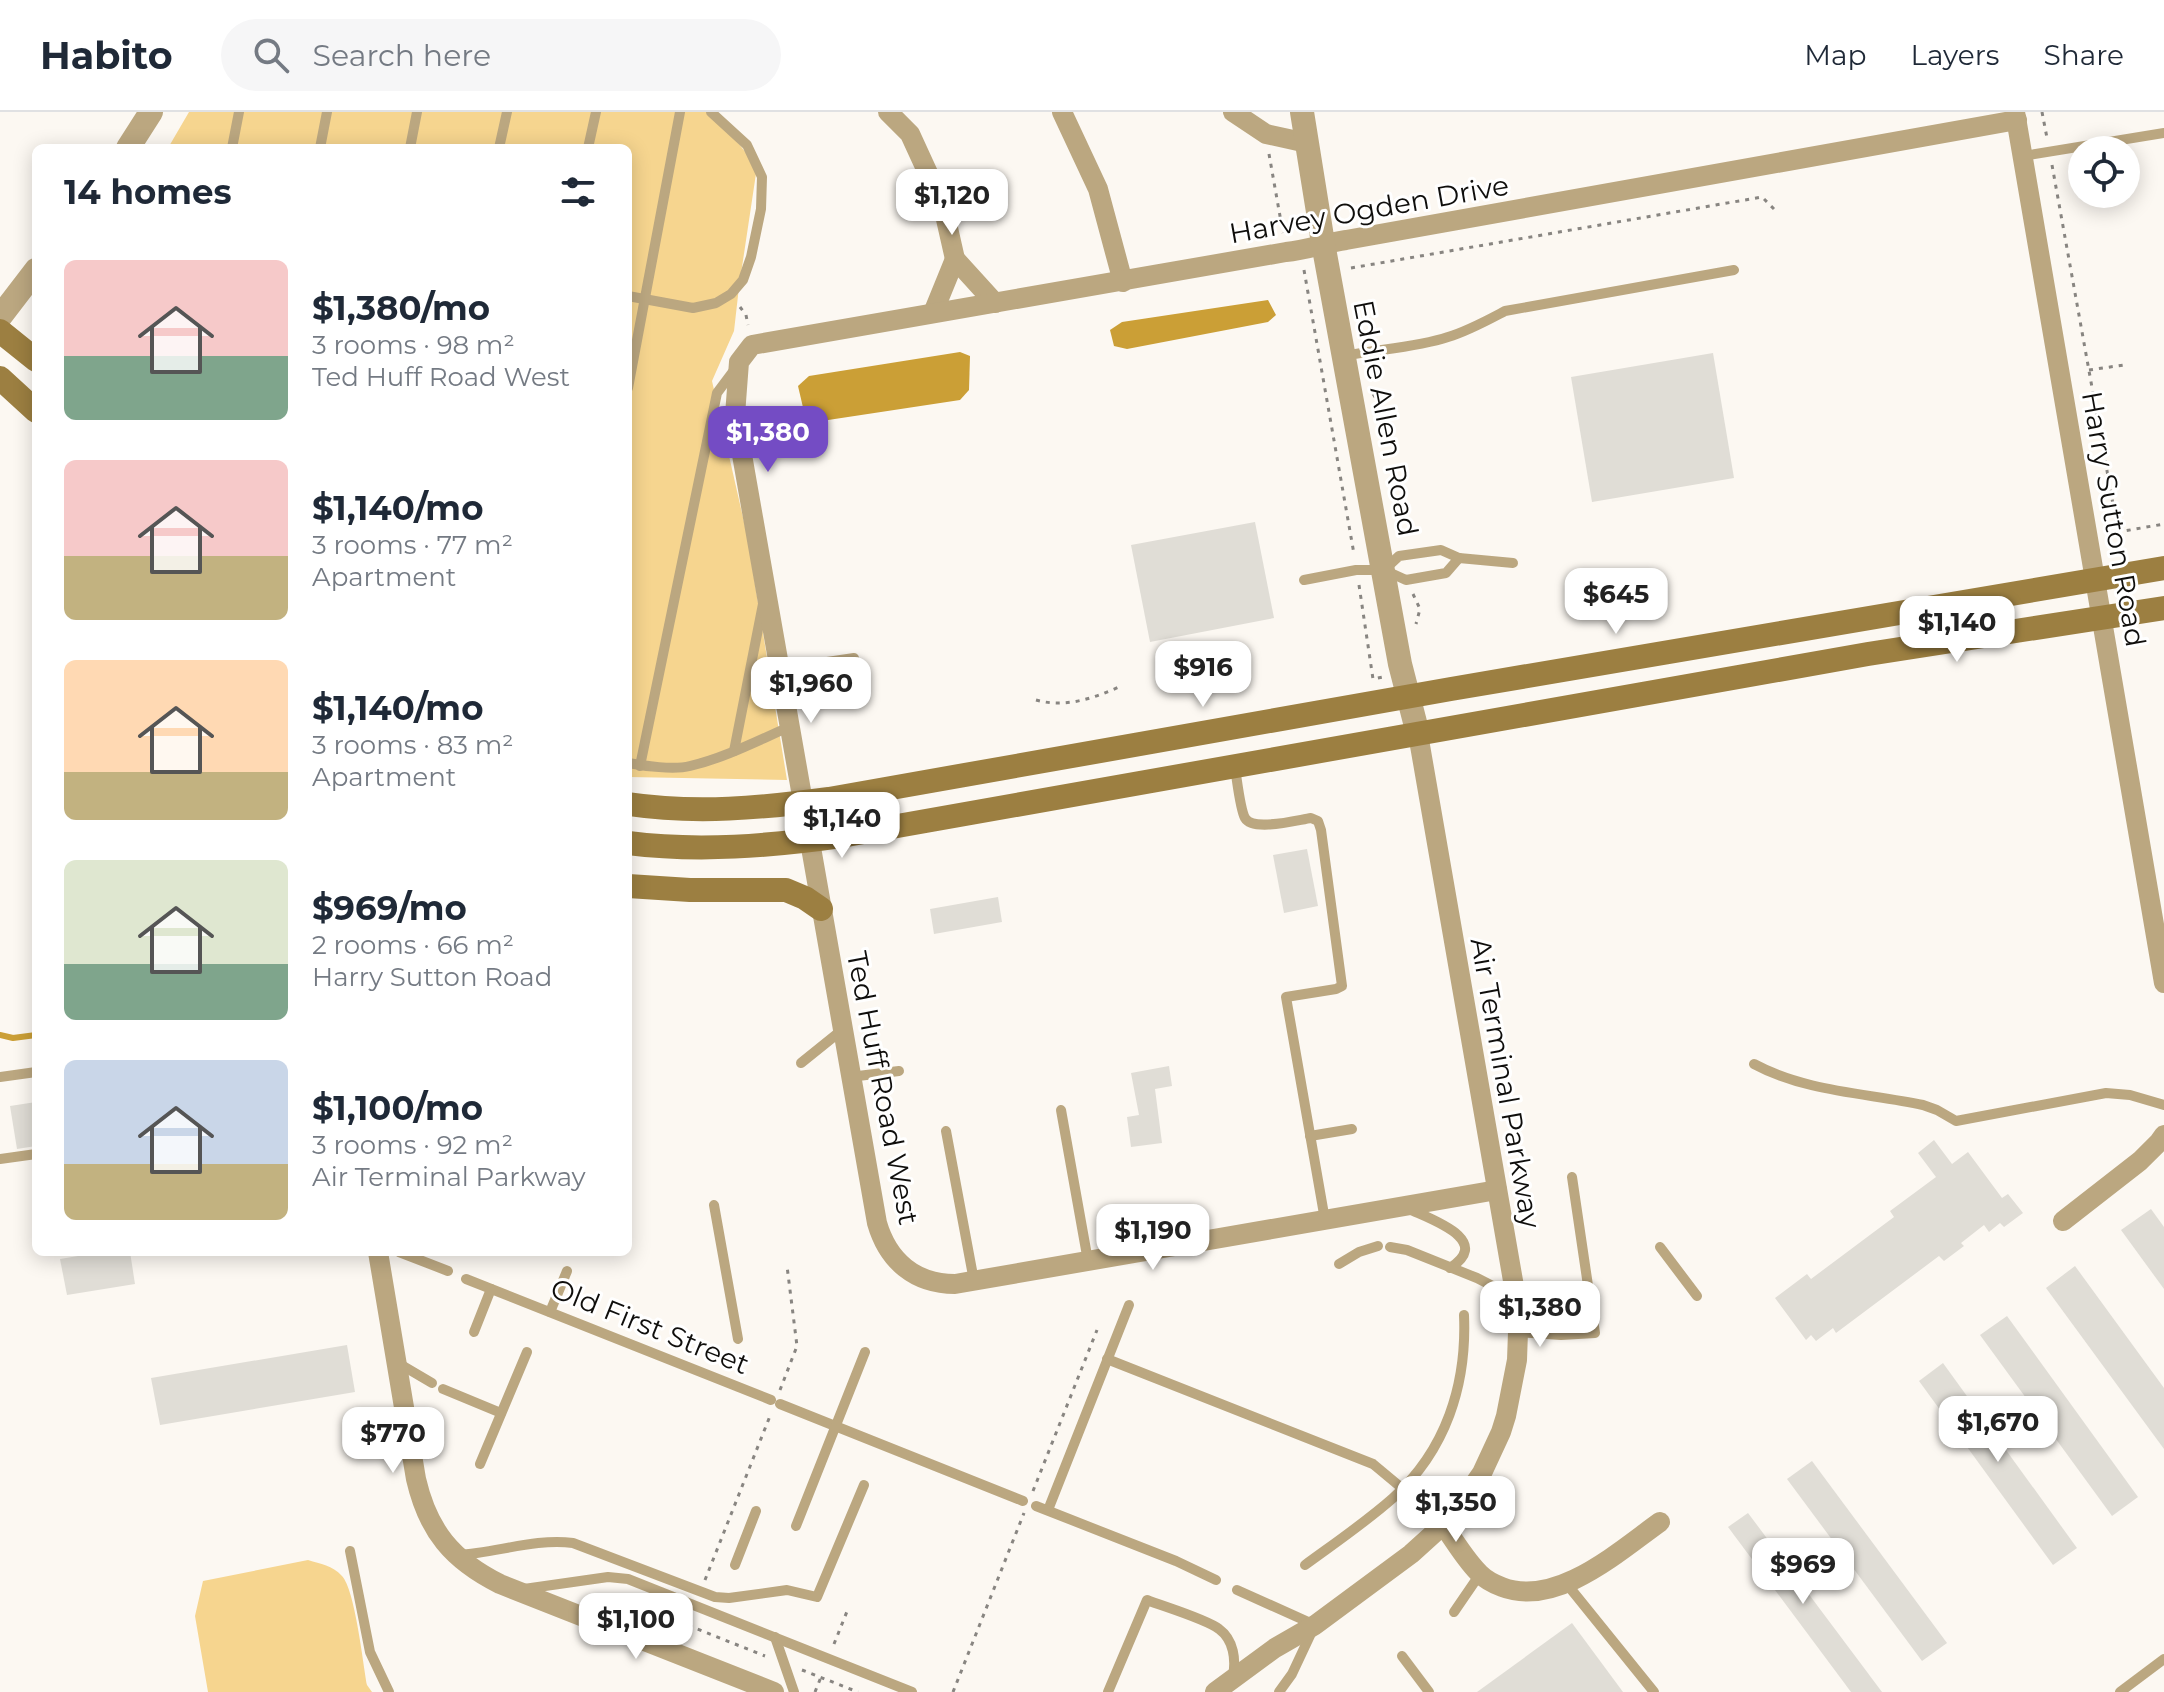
<!DOCTYPE html>
<html lang="en">
<head>
<meta charset="utf-8">
<style>
	:root { --surface:#fff; --page:#f6f6f7; --text:#1f2937; --muted:#747a83; --line:#e0e1e3; --accent:#744cc4 }
	body { margin:0; font-family:Montserrat,sans-serif; background:var(--page); color:var(--text); height:100vh; display:flex; flex-direction:column; font-size:30px; white-space:nowrap }
	* { box-sizing:border-box; margin:0 }
	p { font-size:26px; color:var(--muted) }
	.icon { flex:none; width:44px; height:44px; fill:none; stroke:currentColor; stroke-width:2; stroke-linecap:round; stroke-linejoin:round }
	.map { position:relative; flex:1; overflow:hidden }
	.side { position:absolute; left:32px; top:32px; width:600px; height:1112px; display:flex; flex-direction:column; background:var(--surface); border-radius:12px; box-shadow:0 4px 20px #0003 }
	.side>* { flex:none }
	.buttons { position:absolute; left:2068px; top:24px; display:grid; gap:16px }
	.buttons a { display:grid; place-items:center; width:72px; height:72px; border-radius:50%; background:var(--surface); box-shadow:0 4px 20px #0003; font-size:40px }
	.price { position:absolute; translate:-50% -68px; padding:0 18px; border-radius:16px; background:#fff; color:#222; font-size:26px; line-height:52px; filter:drop-shadow(0 2px 4px #0008) }
	.price::after { content:''; position:absolute; left:50%; top:48px; width:24px; height:18px; margin-left:-12px; background:inherit; clip-path:polygon(0 0,100% 0,50% 100%) }
	.price.current { background:var(--accent); color:#fff }
	ul { padding:0; list-style:none }
	li { display:flex; align-items:center; gap:24px; height:200px; padding:0 32px }
	li span { display:grid; place-items:center; flex:none; width:224px; height:160px; border-radius:12px; color:#555 }
	li>.icon { margin-inline-start:auto }
	span .icon { width:96px; height:96px; fill:#fffc; stroke-width:1 }
	li b { font-size:34px }
	h2 { display:flex; justify-content:space-between; align-items:center; height:96px; padding:0 32px; font-size:34px }
	header { display:flex; align-items:center; gap:48px; box-sizing:border-box; height:112px; padding:0 40px; background:var(--surface); border-bottom:2px solid var(--line) }
	header strong { font-size:38px }
	nav { display:flex; gap:44px; margin-inline-start:auto; font-size:28px }
	.search { width:560px; height:72px; background:var(--page); display:flex; align-items:center; gap:20px; box-sizing:border-box; padding:0 28px; border-radius:44px; color:var(--muted); font-size:30px }
	.map>svg:first-child { display:block }
	.green { fill:#f6d58f }
	.water { fill:#cb9f36 }
	.lines { fill:none; stroke-linecap:round; stroke-linejoin:round }
	.stream { stroke:#cb9f36; stroke-width:6 }
	.building { fill:#e0ddd6 }
	.path { stroke:#888581; stroke-width:3; stroke-dasharray:4 6; stroke-linecap:butt }
	.service { stroke:#bba780; stroke-width:10 }
	.minor { stroke:#bba780; stroke-width:20 }
	.tertiary { stroke:#bba780; stroke-width:24 }
	.secondary { stroke:#9c7f41; stroke-width:24 }
	.labels { text-anchor:middle; stroke-width:6; stroke-linejoin:round; paint-order:stroke }
	.street-label { font-size:28px; fill:#0f0e0c; stroke:#fff }
</style>
</head>
<body>
<header>
<strong>Habito</strong>
<div class="search"><svg class="icon" aria-label="search" viewBox="0 0 24 24"><circle cx="10" cy="10" r="6"/><path d="M15 15l6 6"/></svg>Search here</div>
<nav><a>Map</a><a>Layers</a><a>Share</a></nav>
</header>
<div class="map">
<svg width="2164" height="1580" viewBox="0 0 2164 1580">
	<rect width="100%" height="100%" fill="#fcf8f2"/>
	<g class="green">
		<polygon points="189,0 714,0 757,55 739,175 734,219 712,269 747,423 787,668 628,665 628,36 168,36"/>
		<path d="M308,1448C321,1452 332,1453 342,1464C355,1478 363,1551 367,1573L372,1580H208L195,1504L203,1469Z"/>
	</g>
	<g class="water">
		<polygon points="1268,188 1276,203 1268,210 1127,237 1114,234 1110,218 1122,210"/>
		<polygon points="960,240 970,244 969,278 960,288 815,310 805,304 798,274 809,264"/>
	</g>
	<g class="lines">
		<polyline class="stream" points="0,923 13,926 36,923"/>
	</g>
	<g class="building">
		<polygon points="1713,241 1734,366 1592,390 1571,265"/>
		<polygon points="1255,410 1274,506 1150,530 1131,433"/>
		<polygon points="1307,737 1318,794 1284,801 1273,743"/>
		<polygon points="998,785 1002,810 934,822 930,797"/>
		<polygon points="1169,954 1172,974 1155,977 1162,1031 1131,1035 1127,1005 1139,1003 1131,961"/>
		<polygon points="36,990 36,1034 17,1037 10,994"/>
		<polygon points="1934,1028 1952,1052 1968,1040 2002,1086 2008,1082 2023,1101 2004,1115 2000,1111 1989,1120 1984,1113 1961,1131 1964,1134 1944,1149 1939,1144 1836,1221 1833,1216 1816,1229 1811,1223 1806,1228 1775,1186 1807,1162 1811,1167 1894,1105 1890,1099 1936,1065 1918,1041"/>
		<polygon points="2151,1097 2164,1115 2164,1177 2121,1118"/>
		<polygon points="102,1140 130,1140 135,1172 67,1183 60,1147"/>
		<polygon points="2075,1154 2164,1276 2164,1337 2046,1176"/>
		<polygon points="2007,1204 2138,1385 2112,1404 1980,1223"/>
		<polygon points="347,1233 355,1280 160,1313 151,1266"/>
		<polygon points="1943,1251 2077,1436 2053,1453 1919,1269"/>
		<polygon points="1812,1349 1947,1531 1922,1549 1787,1367"/>
		<polygon points="1748,1401 1882,1580 1851,1580 1728,1415"/>
		<polygon points="1572,1511 1623,1580 1477,1580"/>
	</g>
	<g class="lines">
		<g class="path">
			<polyline points="2042,0 2047,26"/>
			<polyline points="1269,42 1283,121"/>
			<polyline points="2052,53 2118,420"/>
			<polyline points="1351,156 1762,85 1774,97"/>
			<polyline points="1304,158 1354,442"/>
			<polyline points="740,195 746,203 748,213"/>
			<polyline points="2089,258 2124,253"/>
			<polyline points="1373,282 1380,292 1376,303"/>
			<polyline points="2107,422 2164,412"/>
			<polyline points="1359,473 1373,567 1383,565"/>
			<polyline points="1413,482 1420,497 1416,512"/>
			<path d="M1036,588C1064,596 1092,587 1119,575"/>
			<polyline points="780,1278 797,1234 787,1154"/>
			<polyline points="1033,1379 1097,1218"/>
			<polyline points="705,1468 770,1304"/>
			<polyline points="642,1495 765,1544"/>
			<polyline points="834,1532 848,1497"/>
			<polyline points="802,1558 858,1580"/>
			<polyline points="815,1580 821,1565"/>
			<polyline points="953,1580 1024,1401"/>
		</g>
		<g class="service">
			<polyline points="232,36 239,0"/>
			<polyline points="320,36 327,0"/>
			<polyline points="410,36 417,0"/>
			<polyline points="499,36 507,0"/>
			<polyline points="588,36 596,0"/>
			<polyline points="2023,44 2164,21"/>
			<polyline points="628,184 693,196 716,191 731,182 743,168 751,145 761,97 762,65 747,33 711,0"/>
			<path d="M1344,244C1378,237 1415,236 1448,225C1468,219 1486,209 1505,199L1734,158"/>
			<polyline points="628,276 680,0"/>
			<polyline points="1459,446 1513,451"/>
			<polyline points="1304,468 1356,458 1384,458 1406,468 1446,461 1459,446 1441,438 1399,444 1385,457"/>
			<polyline points="780,557 854,546"/>
			<polyline points="734,639 763,492"/>
			<path d="M628,651C644,654 674,658 690,654C724,646 757,629 789,615"/>
			<polyline points="640,654 717,281 735,257"/>
			<path d="M1235,656C1237,667 1240,697 1245,706C1253,720 1297,708 1311,706L1318,709L1321,718L1342,874L1336,877L1286,885L1325,1108"/>
			<polyline points="801,951 842,918"/>
			<path d="M1754,952C1806,980 1867,981 1923,993L1937,998L1956,1009L2106,981L2130,983L2164,993"/>
			<polyline points="0,965 36,960"/>
			<polyline points="850,965 899,959"/>
			<polyline points="1061,998 1088,1149"/>
			<polyline points="946,1019 974,1169"/>
			<polyline points="1310,1024 1352,1017"/>
			<polyline points="0,1047 36,1042"/>
			<polyline points="714,1093 738,1227"/>
			<path d="M1409,1097C1430,1107 1494,1128 1450,1156"/>
			<polyline points="1160,1112 1165,1136"/>
			<polyline points="1390,1135 1407,1138 1477,1166 1514,1185"/>
			<polyline points="1660,1135 1697,1184"/>
			<polyline points="399,1140 448,1159"/>
			<polyline points="1339,1152 1359,1140 1378,1134"/>
			<polyline points="466,1167 771,1288"/>
			<polyline points="550,1200 567,1159"/>
			<polyline points="474,1220 491,1177"/>
			<polyline points="1518,1220 1561,1223 1595,1221 1572,1065"/>
			<polyline points="1107,1247 1373,1352 1403,1377 1408,1380 1417,1380 1432,1396 1432,1404"/>
			<polyline points="398,1251 432,1271"/>
			<polyline points="443,1277 501,1301"/>
			<polyline points="780,1292 1023,1389"/>
			<polyline points="480,1352 527,1240"/>
			<polyline points="1408,1380 1409,1388 1424,1403 1435,1407"/>
			<polyline points="1036,1394 1176,1449 1216,1468"/>
			<polyline points="1048,1398 1129,1193"/>
			<polyline points="796,1414 865,1240"/>
			<polyline points="350,1439 370,1540 389,1580"/>
			<path d="M458,1443C496,1441 535,1426 573,1431L715,1485L729,1486L787,1478L817,1485L864,1373"/>
			<polyline points="735,1453 756,1399"/>
			<path d="M1305,1453C1335,1431 1366,1410 1393,1386C1446,1338 1467,1273 1464,1203"/>
			<polyline points="1566,1471 1654,1580"/>
			<polyline points="524,1477 608,1465 628,1467 912,1580"/>
			<polyline points="1237,1478 1315,1513 1292,1562 1279,1580"/>
			<polyline points="1454,1500 1480,1462"/>
			<polyline points="775,1525 794,1580"/>
			<polyline points="1402,1544 1429,1580"/>
			<path d="M1108,1580L1147,1488C1165,1495 1206,1507 1219,1517C1234,1528 1236,1548 1233,1564"/>
			<polyline points="2120,1580 2164,1547"/>
		</g>
		<g class="minor">
			<polyline points="888,0 910,22 943,94 955,147"/>
			<polyline points="1062,0 1098,77 1123,170"/>
			<polyline points="1233,0 1266,22 1307,31"/>
			<polyline points="2015,0 2164,871"/>
			<polyline points="933,201 955,147 995,191"/>
			<path d="M1497,1078L955,1172C915,1172 888,1149 877,1111L735,303L739,250L752,233L1286,140C1307,138 1325,131 1346,128L2017,8"/>
			<polyline points="2063,1109 2140,1049 2159,1030 2164,1023"/>
			<path d="M378,1140L416,1367C428,1419 452,1448 500,1472L774,1580"/>
			<path d="M1443,1413C1455,1429 1466,1449 1480,1462C1486,1468 1494,1472 1502,1475C1556,1496 1618,1440 1660,1410"/>
			<polyline points="1215,1580 1275,1536 1315,1513 1411,1442 1443,1413 1457,1397 1482,1361 1501,1320 1506,1304 1517,1248 1518,1220 1516,1186 1418,622"/>
		</g>
		<g class="tertiary">
			<polyline points="1302,0 1323,131 1400,552 1418,622"/>
			<polyline points="128,36 151,0"/>
			<polyline points="0,205 36,158"/>
		</g>
		<g class="secondary">
			<polyline points="0,219 36,248"/>
			<polyline points="0,266 36,299"/>
			<path d="M628,692C696,702 762,696 829,687L1451,577L2164,456"/>
			<path d="M628,731C699,740 770,734 841,724L1868,542L2164,496"/>
			<polyline points="628,774 690,778 786,778 805,786 821,797"/>
		</g>
	</g>
	<g class="labels">
		<g class="street-label">
			<text transform="translate(1369 97) rotate(-10)" y="10">Harvey Ogden Drive</text>
			<text transform="translate(1386 306) rotate(79)" y="10">Eddie Allen Road</text>
			<text transform="translate(2114 407) rotate(80)" y="10">Harry Sutton Road</text>
			<text transform="translate(1506 971) rotate(80)" y="10">Air Terminal Parkway</text>
			<text transform="translate(883 976) rotate(79)" y="10">Ted Huff Road West</text>
			<text transform="translate(650 1214) rotate(22)" y="10">Old First Street</text>
		</g>
	</g>
</svg>
<div class="buttons">
<a><svg class="icon" aria-label="locate" viewBox="0 0 24 24"><circle cx="12" cy="12" r="6"/><path d="M12 2v4M12 18v4M2 12h4M18 12h4"/></svg></a>
</div>
<b class="price" style="left:952px;top:125px">$1,120</b>
<b class="price current" style="left:768px;top:362px">$1,380</b>
<b class="price" style="left:1616px;top:524px">$645</b>
<b class="price" style="left:1957px;top:552px">$1,140</b>
<b class="price" style="left:1203px;top:597px">$916</b>
<b class="price" style="left:811px;top:613px">$1,960</b>
<b class="price" style="left:842px;top:748px">$1,140</b>
<b class="price" style="left:1153px;top:1160px">$1,190</b>
<b class="price" style="left:1540px;top:1237px">$1,380</b>
<b class="price" style="left:1998px;top:1352px">$1,670</b>
<b class="price" style="left:393px;top:1363px">$770</b>
<b class="price" style="left:1456px;top:1432px">$1,350</b>
<b class="price" style="left:1803px;top:1494px">$969</b>
<b class="price" style="left:636px;top:1549px">$1,100</b>
<section class="side">
<h2>14 homes<svg class="icon" aria-label="filters" viewBox="0 0 24 24"><path d="M4 7h16M4 17h16"/><circle cx="9" cy="7" r="2"/><circle cx="15" cy="17" r="2"/></svg></h2>
<ul>
<li><span style="background:linear-gradient(#f6c9c9 60%,#7fa58c 0)"><svg class="icon" aria-label="home" viewBox="0 0 24 24"><path d="M3 11l9-7 9 7M6 9v11h12V9"/></svg></span><div><b>$1,380/mo</b><p>3 rooms · 98 m²</p><p>Ted Huff Road West</p></div></li>
<li><span style="background:linear-gradient(#f6c9c9 60%,#c2b280 0)"><svg class="icon" aria-label="home" viewBox="0 0 24 24"><path d="M3 11l9-7 9 7M6 9v11h12V9"/></svg></span><div><b>$1,140/mo</b><p>3 rooms · 77 m²</p><p>Apartment</p></div></li>
<li><span style="background:linear-gradient(#ffd9b3 70%,#c2b280 0)"><svg class="icon" aria-label="home" viewBox="0 0 24 24"><path d="M3 11l9-7 9 7M6 9v11h12V9"/></svg></span><div><b>$1,140/mo</b><p>3 rooms · 83 m²</p><p>Apartment</p></div></li>
<li><span style="background:linear-gradient(#dfe7d0 65%,#7fa58c 0)"><svg class="icon" aria-label="home" viewBox="0 0 24 24"><path d="M3 11l9-7 9 7M6 9v11h12V9"/></svg></span><div><b>$969/mo</b><p>2 rooms · 66 m²</p><p>Harry Sutton Road</p></div></li>
<li><span style="background:linear-gradient(#c9d6e8 65%,#c2b280 0)"><svg class="icon" aria-label="home" viewBox="0 0 24 24"><path d="M3 11l9-7 9 7M6 9v11h12V9"/></svg></span><div><b>$1,100/mo</b><p>3 rooms · 92 m²</p><p>Air Terminal Parkway</p></div></li>
</ul>
</section>
</div>
</body>
</html>
